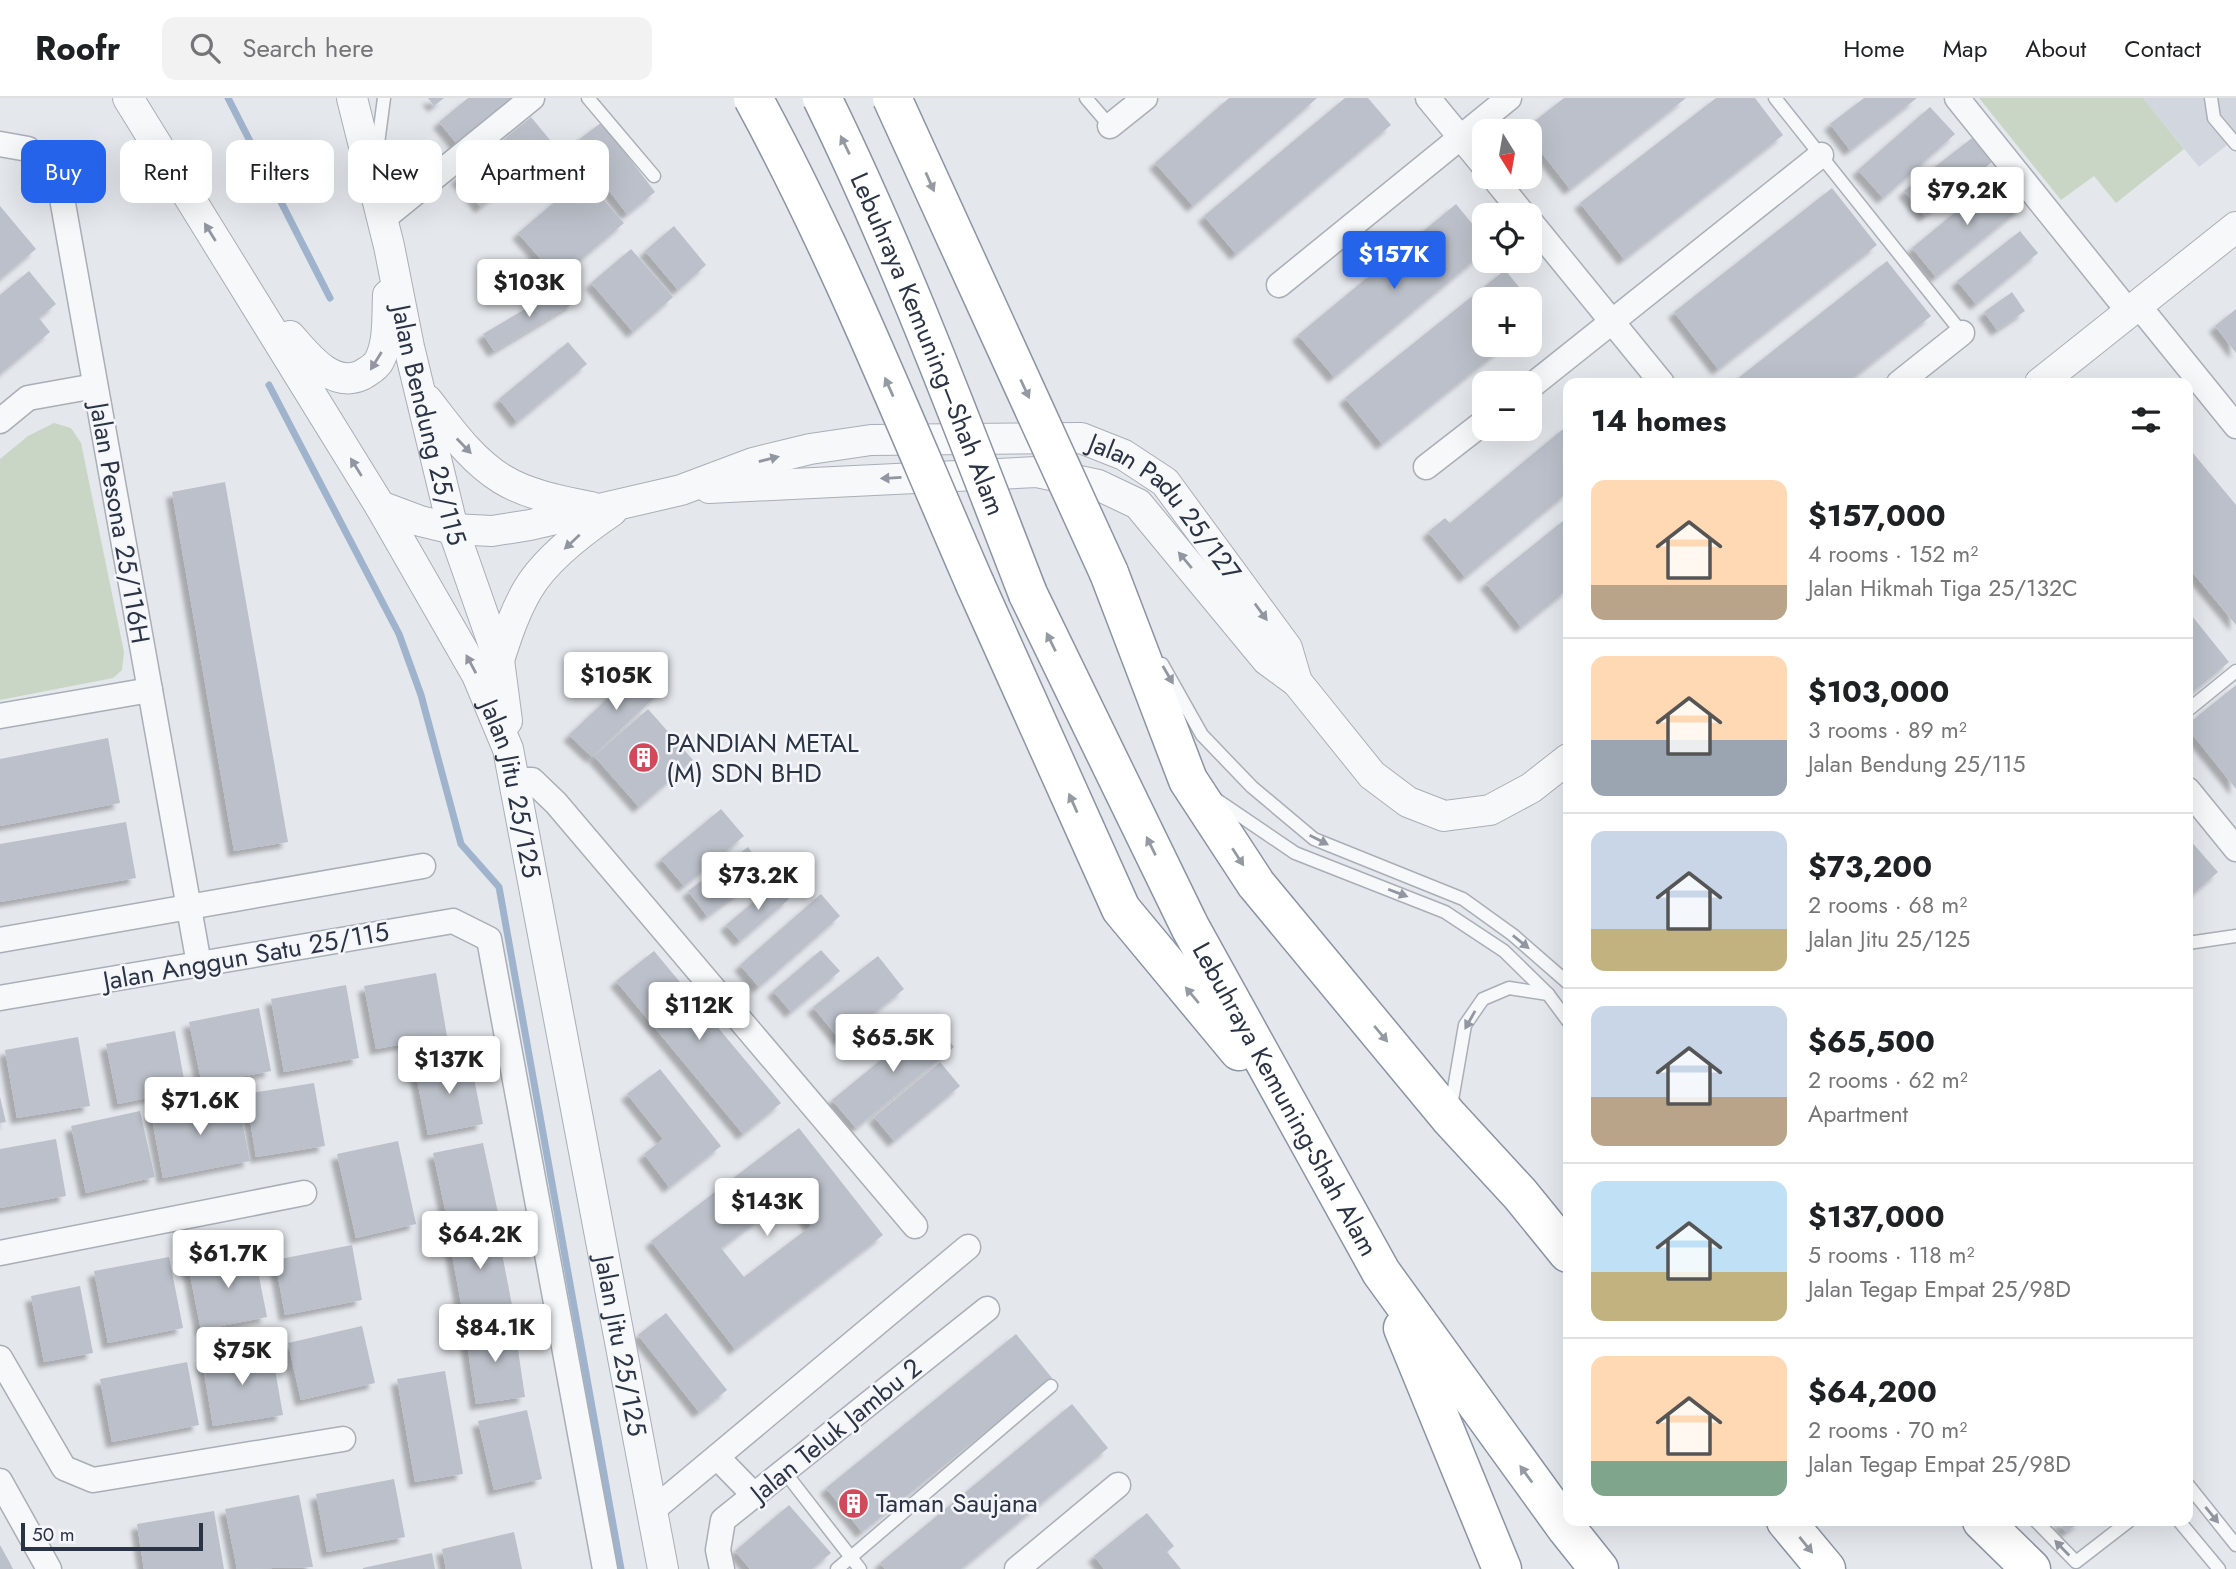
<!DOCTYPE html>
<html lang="en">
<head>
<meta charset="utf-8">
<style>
	:root { --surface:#fff; --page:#f2f2f2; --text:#202124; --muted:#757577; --line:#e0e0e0; --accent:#2563eb }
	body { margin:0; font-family:Jost,sans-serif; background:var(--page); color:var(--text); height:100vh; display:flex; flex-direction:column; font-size:26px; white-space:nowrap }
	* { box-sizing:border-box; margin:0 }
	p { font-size:23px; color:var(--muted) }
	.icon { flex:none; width:38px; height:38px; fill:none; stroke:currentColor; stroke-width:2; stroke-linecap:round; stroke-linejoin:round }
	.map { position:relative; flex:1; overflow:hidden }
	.side { position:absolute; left:1563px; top:280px; width:630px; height:1148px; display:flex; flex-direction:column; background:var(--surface); border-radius:14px; box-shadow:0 7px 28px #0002 }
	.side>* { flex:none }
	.guide { position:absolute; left:21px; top:42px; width:665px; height:63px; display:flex; gap:14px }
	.needle { width:46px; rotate:169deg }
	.controls { position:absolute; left:1472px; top:21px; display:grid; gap:14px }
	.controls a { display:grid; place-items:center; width:70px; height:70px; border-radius:14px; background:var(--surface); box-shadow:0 7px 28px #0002; font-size:35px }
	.scale { position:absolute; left:21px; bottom:18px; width:182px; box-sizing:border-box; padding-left:7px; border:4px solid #2b3445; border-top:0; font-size:19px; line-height:24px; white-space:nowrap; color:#2b3445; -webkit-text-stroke:5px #f4f6f9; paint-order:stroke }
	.price { position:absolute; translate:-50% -60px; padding:0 16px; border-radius:7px; background:#fff; color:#222; font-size:23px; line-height:46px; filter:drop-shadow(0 2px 4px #0008) }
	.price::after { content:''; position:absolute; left:50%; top:42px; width:21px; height:16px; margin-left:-10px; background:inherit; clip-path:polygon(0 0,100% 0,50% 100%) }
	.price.active { background:var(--accent); color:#fff }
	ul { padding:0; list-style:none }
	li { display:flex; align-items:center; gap:21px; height:175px; padding:0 28px }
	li+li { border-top:2px solid var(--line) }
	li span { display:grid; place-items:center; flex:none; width:196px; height:140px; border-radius:14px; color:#555 }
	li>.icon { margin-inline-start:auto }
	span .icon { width:84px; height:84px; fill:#fffc; stroke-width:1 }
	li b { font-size:30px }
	h2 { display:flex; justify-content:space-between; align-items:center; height:84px; padding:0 28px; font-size:30px }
	.chip { padding:0 24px; border-radius:14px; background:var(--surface); box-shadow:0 7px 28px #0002; font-size:24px; line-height:63px }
	.chip.active { background:var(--accent); color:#fff }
	header { display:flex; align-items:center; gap:42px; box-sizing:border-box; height:98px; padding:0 35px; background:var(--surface); border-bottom:2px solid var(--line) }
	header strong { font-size:33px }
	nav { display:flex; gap:38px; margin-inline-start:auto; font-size:24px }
	.search { width:490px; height:63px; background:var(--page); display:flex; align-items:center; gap:18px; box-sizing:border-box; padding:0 24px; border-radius:14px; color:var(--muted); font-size:26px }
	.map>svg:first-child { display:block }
	.built { fill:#d2d6de }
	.green { fill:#c9d6c5 }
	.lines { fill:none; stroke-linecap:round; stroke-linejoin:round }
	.stream { stroke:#9fb4cc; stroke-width:7 }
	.building { fill:#bbc0ca; fill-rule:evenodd; filter:url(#shadow) }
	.service-casing { stroke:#a9aeb7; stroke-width:15 }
	.minor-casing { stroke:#a9aeb7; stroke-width:27 }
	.tertiary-casing { stroke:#a9aeb7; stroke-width:32 }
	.motorway-casing { stroke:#8b94a3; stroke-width:41 }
	.service { stroke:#f7f8fa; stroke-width:12 }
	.minor { stroke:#f7f8fa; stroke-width:24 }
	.tertiary { stroke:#f7f8fa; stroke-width:30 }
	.motorway { stroke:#fff; stroke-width:38 }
	.motorway-bridge-casing { stroke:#8b94a3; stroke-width:41; stroke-linecap:butt }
	.motorway-bridge { stroke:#fff; stroke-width:38 }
	.oneway { fill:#959aa2 }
	.oneway2 { fill:#9196a0 }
	.labels { text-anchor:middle; stroke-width:5; stroke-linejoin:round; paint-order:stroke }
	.street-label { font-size:26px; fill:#2b3445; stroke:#f4f6f9 }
	.poi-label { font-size:26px; fill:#2b3445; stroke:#f4f6f9; text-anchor:start }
</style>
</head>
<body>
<header>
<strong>Roofr</strong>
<div class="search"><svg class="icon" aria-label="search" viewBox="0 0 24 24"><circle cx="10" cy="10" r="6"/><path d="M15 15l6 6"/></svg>Search here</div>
<nav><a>Home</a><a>Map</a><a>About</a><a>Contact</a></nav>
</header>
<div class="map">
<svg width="2236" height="1471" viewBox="0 0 2236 1471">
	<defs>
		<filter id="shadow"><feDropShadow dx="-6" dy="6" stdDeviation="2" flood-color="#0004"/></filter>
	</defs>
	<rect width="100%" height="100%" fill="#e4e7ec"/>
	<polygon class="built" points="2143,0 2236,0 2236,40 2199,69"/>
	<g class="green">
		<polygon points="1979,0 2143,0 2184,51 2116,105 2094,78 2061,102"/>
		<polygon points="54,325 71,330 81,345 124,554 122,572 113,580 0,602 0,361 28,338"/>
	</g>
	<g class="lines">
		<g class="stream">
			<polyline points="228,0 330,200"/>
			<polyline points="269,287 399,536 421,597 461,746 499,789 621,1471"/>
		</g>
	</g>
	<g class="building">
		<polygon points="428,0 444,0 434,8"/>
		<polygon points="468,0 525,0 461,51 439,24"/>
		<polygon points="1229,0 1317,0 1193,108 1155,65"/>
		<polygon points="1345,0 1368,0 1391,27 1236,156 1204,118"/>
		<polygon points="1564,0 1686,0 1570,91 1530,40 1530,33 1522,33"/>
		<polygon points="1716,0 1755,0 1783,37 1624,161 1580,105"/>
		<polygon points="1864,0 1917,0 1850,52 1830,26"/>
		<polygon points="1930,9 1955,36 1883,100 1858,72"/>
		<polygon points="531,19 555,48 481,109 457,80"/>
		<polygon points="602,24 655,94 627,116 573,46"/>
		<polygon points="1972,40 1992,64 1925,118 1904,93"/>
		<polygon points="584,79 624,125 558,181 518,135"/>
		<polygon points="1998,79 2022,109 1936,179 1912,150"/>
		<polygon points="1832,90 1877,147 1718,271 1674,214"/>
		<polygon points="1456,106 1484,140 1484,154 1334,279 1298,237"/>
		<polygon points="0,108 36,151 0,181"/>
		<polygon points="674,128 706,167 678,192 645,153"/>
		<polygon points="2020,133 2038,155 1976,206 1957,183"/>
		<polygon points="631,151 673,199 633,234 591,185"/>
		<polygon points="1887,163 1931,218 1846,285 1732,285"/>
		<polygon points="1505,172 1529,201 1484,201 1484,247 1506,247 1382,346 1345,300"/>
		<polygon points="29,173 56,206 39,220 50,234 0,276 0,197"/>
		<polygon points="564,188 574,205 494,253 483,236"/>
		<polygon points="2012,194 2025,213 1997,232 1984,214"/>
		<polygon points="1530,202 1542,218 1530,228"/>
		<polygon points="2236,211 2236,255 2215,228"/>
		<polygon points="568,244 587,266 517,324 499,301"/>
		<polygon points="1568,327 1568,394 1465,479 1428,434 1445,420 1450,425"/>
		<polygon points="2188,349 2236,407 2236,527 2188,469"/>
		<polygon points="225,384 288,744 234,753 172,394"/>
		<polygon points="1568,419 1568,491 1521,529 1486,485"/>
		<polygon points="2188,513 2229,564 2188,598"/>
		<polygon points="641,569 663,591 592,659 569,637"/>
		<polygon points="2236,587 2236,691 2188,631 2188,626"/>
		<polygon points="648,611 693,662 639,709 594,658"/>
		<polygon points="108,640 120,705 0,728 0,661"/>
		<polygon points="721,711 744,738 684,788 661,761"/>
		<polygon points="126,724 136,780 0,804 0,746"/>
		<polygon points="2188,740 2218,774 2188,800"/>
		<polygon points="748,749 766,774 707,818 688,793"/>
		<polygon points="776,785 789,801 740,843 726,827"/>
		<polygon points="821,796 840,818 759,889 740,867"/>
		<polygon points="821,852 840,873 791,914 773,893"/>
		<polygon points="654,853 781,1005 743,1036 616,883"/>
		<polygon points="878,858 904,891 840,942 813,909"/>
		<polygon points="436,875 447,938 376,951 364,888"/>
		<polygon points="346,887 359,960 284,974 271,901"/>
		<polygon points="259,910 271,973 202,986 189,924"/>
		<polygon points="931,921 954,949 856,1030 832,1002"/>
		<polygon points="175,933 186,992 118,1006 106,946"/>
		<polygon points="78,939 90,1008 17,1020 5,952"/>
		<polygon points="470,960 483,1026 428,1037 415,971"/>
		<polygon points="940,964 960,988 894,1043 874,1019"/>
		<polygon points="660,971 721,1048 669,1089 644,1056 663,1041 627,996"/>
		<polygon points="314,985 325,1048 256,1059 246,996"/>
		<polygon points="237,998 250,1063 163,1080 151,1015"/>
		<polygon points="0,999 6,1024 0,1025"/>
		<polygon points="140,1013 155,1079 86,1095 71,1028"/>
		<path d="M799,1030L883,1137L735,1251L651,1143ZM788,1098L811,1128L744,1179L721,1150Z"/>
		<polygon points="56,1041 66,1098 0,1110 0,1051"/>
		<polygon points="398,1043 416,1126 356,1140 337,1056"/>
		<polygon points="483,1045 498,1115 448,1125 433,1055"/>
		<polygon points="497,1130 512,1207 463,1216 449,1140"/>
		<polygon points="352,1147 362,1202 285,1217 275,1162"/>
		<polygon points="254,1153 267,1219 201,1232 188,1166"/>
		<polygon points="169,1159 183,1230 108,1245 94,1173"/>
		<polygon points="80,1188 93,1255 44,1264 31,1198"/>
		<polygon points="666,1215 727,1292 699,1314 638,1237"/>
		<polygon points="514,1225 525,1299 476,1306 465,1232"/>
		<polygon points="362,1228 375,1285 301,1302 288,1245"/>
		<polygon points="1016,1236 1052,1280 862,1434 826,1390"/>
		<polygon points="271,1249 283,1317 213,1328 202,1261"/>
		<polygon points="187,1264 199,1327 112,1344 100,1281"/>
		<polygon points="445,1273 463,1376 415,1384 397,1281"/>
		<polygon points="1072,1306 1108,1350 961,1471 885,1471 880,1465"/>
		<polygon points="527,1312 542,1381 494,1392 478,1323"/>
		<polygon points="394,1381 405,1439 327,1454 316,1396"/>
		<polygon points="299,1397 313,1469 237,1471 225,1411"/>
		<polygon points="789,1407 831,1455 812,1471 750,1471 735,1453"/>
		<polygon points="214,1413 224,1471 144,1471 137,1426"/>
		<polygon points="1147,1415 1174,1448 1167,1454 1181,1471 1104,1471 1094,1458"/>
		<polygon points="2058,1423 2082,1423 2066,1434"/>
		<polygon points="514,1434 522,1471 446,1471 442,1451"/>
		<polygon points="0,1447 10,1465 13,1471 0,1471"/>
		<polygon points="432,1455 435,1471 363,1471 363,1470"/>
	</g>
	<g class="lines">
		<defs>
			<g id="service">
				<polyline points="588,0 654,78"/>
				<polyline points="1086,0 1110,28"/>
				<polyline points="1775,0 1962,235"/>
				<polyline points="2211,0 2214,20 2236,46"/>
				<polyline points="376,61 384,0"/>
				<polyline points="1162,566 1202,637 1252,689 1314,741 1463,801 1513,837 1568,885"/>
				<polyline points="2188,612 2236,573"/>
				<polyline points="1217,702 1295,755 1445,814 1504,853 1548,896 1568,923"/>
				<polyline points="2188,845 2236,838"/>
				<polyline points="1451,1008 1465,927 1483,901 1509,890 1548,896"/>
				<polyline points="784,1373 860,1471"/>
				<polyline points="2188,1387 2236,1447"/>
				<polyline points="2036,1423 2076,1464 2129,1423"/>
				<polyline points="2179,1423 2219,1471"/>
				<polyline points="837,1471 1051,1288"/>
			</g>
			<g id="minor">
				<polyline points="1428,0 1484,68"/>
				<polyline points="1957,0 2129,214"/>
				<polyline points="1110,28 1145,0"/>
				<polyline points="0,46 28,51 60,89 199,866"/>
				<polyline points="1493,79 1524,117"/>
				<polyline points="383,121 532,0"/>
				<polyline points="1530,123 1662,285"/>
				<polyline points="1279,187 1509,0"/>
				<polyline points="2138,207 2236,328"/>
				<polyline points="1899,285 1962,235"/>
				<polyline points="1530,289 1821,57"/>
				<polyline points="0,323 28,300 95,288"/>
				<polyline points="1426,369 1484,324"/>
				<polyline points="0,618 150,592"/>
				<polyline points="513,682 532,682 556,705 915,1128"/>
				<polyline points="2188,692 2236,751"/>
				<polyline points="0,842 423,768"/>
				<polyline points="0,900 453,823 489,841 605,1471"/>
				<polyline points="0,1155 304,1095"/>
				<polyline points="0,1260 64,1370 93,1382 343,1341"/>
				<polyline points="718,1360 754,1397"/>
				<polyline points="0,1383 49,1471"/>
				<polyline points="653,1412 968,1149"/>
				<polyline points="722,1471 718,1452 723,1422 987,1211"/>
				<polyline points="1017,1471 1118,1387"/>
			</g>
			<g id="tertiary">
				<path id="s1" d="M128,0L380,408L477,577L508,651L663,1471"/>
				<path id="s2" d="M352,0L389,148L409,249L453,431L499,562L507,623"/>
				<path d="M290,238C307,257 332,291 362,277C368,273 375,270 379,263C389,245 387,218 388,197"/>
				<polyline points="2040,285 2236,129"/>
				<path d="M427,302C449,330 471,362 502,381C528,397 561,403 591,409"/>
				<polyline points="709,390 1037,374 1098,387 1138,406 1267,562 1297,584 1372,677 1408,704 1444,718 1490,712 1531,690 1568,661"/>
				<path id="s3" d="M380,408L420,423L453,431L492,433L530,427L681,392L753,365L810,351L871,342L1081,340L1124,357L1165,384L1287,550L1297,584"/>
				<path d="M499,562C507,537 515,513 528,491C545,462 584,432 612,413"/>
			</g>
			<g id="motorway">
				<polyline points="1109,475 1188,682 1256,786 1449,1019 1520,1096 1568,1155"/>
				<polyline points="975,486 1121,811 1239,953"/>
				<path id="s4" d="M1028,496L1190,829L1381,1174L1567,1431L1599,1471"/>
				<polyline points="1403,1230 1502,1471"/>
				<polyline points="1786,1423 1826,1471"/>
				<polyline points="1982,1423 2031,1471"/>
			</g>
		</defs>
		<use href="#service" class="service-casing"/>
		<use href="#minor" class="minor-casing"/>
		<use href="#tertiary" class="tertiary-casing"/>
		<use href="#motorway" class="motorway-casing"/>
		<use href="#service" class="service"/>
		<use href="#minor" class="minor"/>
		<use href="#tertiary" class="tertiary"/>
		<use href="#motorway" class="motorway"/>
		<defs>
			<g id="motorway-bridge">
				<path d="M753,0C838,156 904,323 975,486"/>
				<path id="s5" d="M822,0C901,161 963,329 1028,496"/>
				<polyline points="892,0 1109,475"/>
			</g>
		</defs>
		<use href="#motorway-bridge" class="motorway-bridge-casing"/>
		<use href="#motorway-bridge" class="motorway-bridge"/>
	</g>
	<defs><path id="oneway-solid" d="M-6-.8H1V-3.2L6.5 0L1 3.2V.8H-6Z" transform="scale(1.75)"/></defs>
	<g class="oneway">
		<use href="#oneway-solid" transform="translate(845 47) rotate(-116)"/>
		<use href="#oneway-solid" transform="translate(930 84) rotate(66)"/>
		<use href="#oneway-solid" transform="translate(889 289) rotate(-114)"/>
		<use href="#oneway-solid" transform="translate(1025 291) rotate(65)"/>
		<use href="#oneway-solid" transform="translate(1051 544) rotate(-116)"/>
		<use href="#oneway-solid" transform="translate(1073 705) rotate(-114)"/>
		<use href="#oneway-solid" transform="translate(1151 748) rotate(-116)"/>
		<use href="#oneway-solid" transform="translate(1238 759) rotate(57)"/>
		<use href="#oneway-solid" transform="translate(1192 897) rotate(-130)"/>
		<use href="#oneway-solid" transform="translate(1381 936) rotate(50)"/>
		<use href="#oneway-solid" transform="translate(1526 1376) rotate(-126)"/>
		<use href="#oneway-solid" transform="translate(1806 1447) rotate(51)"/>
	</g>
	<g class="oneway2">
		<use href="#oneway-solid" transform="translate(210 134) rotate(-122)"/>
		<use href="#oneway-solid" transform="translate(376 263) rotate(122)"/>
		<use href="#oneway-solid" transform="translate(464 348) rotate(46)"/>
		<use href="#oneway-solid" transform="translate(769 361) rotate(-14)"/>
		<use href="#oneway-solid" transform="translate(356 369) rotate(-122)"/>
		<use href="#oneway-solid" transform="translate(891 380) rotate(177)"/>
		<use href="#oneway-solid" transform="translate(572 444) rotate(137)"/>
		<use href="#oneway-solid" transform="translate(1185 462) rotate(-130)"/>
		<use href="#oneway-solid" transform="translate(1261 514) rotate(54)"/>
		<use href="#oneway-solid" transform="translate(471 566) rotate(-118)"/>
		<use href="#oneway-solid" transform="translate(1168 577) rotate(60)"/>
		<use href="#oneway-solid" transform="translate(1319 742) rotate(27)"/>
		<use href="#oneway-solid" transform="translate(1398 795) rotate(21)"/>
		<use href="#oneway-solid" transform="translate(1521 844) rotate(39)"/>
		<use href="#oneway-solid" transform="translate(1470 922) rotate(119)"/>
		<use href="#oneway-solid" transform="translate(2212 1417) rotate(51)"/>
		<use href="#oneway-solid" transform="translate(2062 1450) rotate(-134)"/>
	</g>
	<defs>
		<symbol id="building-disc" viewBox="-11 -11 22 22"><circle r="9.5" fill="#d1495b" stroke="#f4f6f9"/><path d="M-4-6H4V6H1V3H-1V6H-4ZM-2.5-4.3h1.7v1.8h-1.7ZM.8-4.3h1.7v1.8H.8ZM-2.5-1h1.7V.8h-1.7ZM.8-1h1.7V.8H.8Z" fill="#fff"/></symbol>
	</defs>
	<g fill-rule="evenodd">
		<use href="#building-disc" x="626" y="642" width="35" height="35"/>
		<use href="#building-disc" x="836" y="1388" width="35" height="35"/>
	</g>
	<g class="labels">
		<g class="street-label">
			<text dy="9" stroke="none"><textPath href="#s5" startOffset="268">Lebuhraya Kemuning–Shah Alam</textPath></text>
			<text dy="9" stroke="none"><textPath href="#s2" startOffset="336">Jalan Bendung 25/115</textPath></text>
			<text dy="9" stroke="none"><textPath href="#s3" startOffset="828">Jalan Padu 25/127</textPath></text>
			<text transform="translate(120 425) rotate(80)" y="9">Jalan Pesona 25/116H</text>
			<text dy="9" stroke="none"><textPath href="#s1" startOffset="794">Jalan Jitu 25/125</textPath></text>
			<text transform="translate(246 858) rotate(-10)" y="9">Jalan Anggun Satu 25/115</text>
			<text dy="9" stroke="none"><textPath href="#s4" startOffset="567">Lebuhraya Kemuning-Shah Alam</textPath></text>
			<text dy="9" stroke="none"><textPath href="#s1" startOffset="1362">Jalan Jitu 25/125</textPath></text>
			<text transform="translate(836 1332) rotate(-39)" y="9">Jalan Teluk Jambu 2</text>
		</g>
		<g class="poi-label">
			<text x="666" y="654">PANDIAN METAL<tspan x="666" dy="30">(M) SDN BHD</tspan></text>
			<text x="876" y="1414">Taman Saujana</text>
		</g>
	</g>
</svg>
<div class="controls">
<a><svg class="needle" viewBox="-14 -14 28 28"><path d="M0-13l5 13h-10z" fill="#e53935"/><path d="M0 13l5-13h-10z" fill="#757577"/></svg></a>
<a><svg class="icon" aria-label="locate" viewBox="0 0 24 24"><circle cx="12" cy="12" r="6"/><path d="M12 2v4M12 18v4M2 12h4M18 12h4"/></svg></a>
<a>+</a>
<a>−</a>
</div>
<div class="scale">50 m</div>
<b class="price" style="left:1967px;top:129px">$79.2K</b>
<b class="price active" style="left:1394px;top:193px">$157K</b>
<b class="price" style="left:529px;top:221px">$103K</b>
<b class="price" style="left:616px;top:614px">$105K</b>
<b class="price" style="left:758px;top:814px">$73.2K</b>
<b class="price" style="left:699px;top:944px">$112K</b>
<b class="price" style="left:893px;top:976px">$65.5K</b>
<b class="price" style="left:449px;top:998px">$137K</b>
<b class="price" style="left:200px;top:1039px">$71.6K</b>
<b class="price" style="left:767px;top:1140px">$143K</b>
<b class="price" style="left:480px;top:1173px">$64.2K</b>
<b class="price" style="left:228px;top:1192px">$61.7K</b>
<b class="price" style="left:495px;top:1266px">$84.1K</b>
<b class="price" style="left:242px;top:1289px">$75K</b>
<div class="guide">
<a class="chip active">Buy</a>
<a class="chip">Rent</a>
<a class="chip">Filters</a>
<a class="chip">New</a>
<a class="chip">Apartment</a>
</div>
<section class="side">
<h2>14 homes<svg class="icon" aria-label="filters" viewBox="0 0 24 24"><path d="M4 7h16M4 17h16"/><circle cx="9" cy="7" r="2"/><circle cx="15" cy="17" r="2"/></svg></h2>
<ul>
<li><span style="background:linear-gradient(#ffd9b3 75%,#b9a48a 0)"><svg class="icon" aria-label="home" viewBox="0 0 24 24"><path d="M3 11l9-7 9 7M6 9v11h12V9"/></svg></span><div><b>$157,000</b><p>4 rooms · 152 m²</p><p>Jalan Hikmah Tiga 25/132C</p></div></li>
<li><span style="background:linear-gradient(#ffd9b3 60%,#9aa5b1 0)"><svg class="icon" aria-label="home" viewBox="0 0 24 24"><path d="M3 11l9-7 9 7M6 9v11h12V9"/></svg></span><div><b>$103,000</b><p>3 rooms · 89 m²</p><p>Jalan Bendung 25/115</p></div></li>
<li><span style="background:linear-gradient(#c9d6e8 70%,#c2b280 0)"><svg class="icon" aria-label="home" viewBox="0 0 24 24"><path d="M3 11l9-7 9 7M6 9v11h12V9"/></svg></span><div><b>$73,200</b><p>2 rooms · 68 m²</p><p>Jalan Jitu 25/125</p></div></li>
<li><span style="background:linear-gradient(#c9d6e8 65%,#b9a48a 0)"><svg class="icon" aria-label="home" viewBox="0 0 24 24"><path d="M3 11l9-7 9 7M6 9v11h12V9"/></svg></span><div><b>$65,500</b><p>2 rooms · 62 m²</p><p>Apartment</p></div></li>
<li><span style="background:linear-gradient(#bfe0f5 65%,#c2b280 0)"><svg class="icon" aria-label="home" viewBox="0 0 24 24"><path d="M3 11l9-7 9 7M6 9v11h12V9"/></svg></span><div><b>$137,000</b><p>5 rooms · 118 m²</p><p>Jalan Tegap Empat 25/98D</p></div></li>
<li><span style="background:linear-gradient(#ffd9b3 75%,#7fa58c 0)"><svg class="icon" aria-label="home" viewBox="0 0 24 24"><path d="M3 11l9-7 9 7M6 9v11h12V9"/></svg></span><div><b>$64,200</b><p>2 rooms · 70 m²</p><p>Jalan Tegap Empat 25/98D</p></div></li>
</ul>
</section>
</div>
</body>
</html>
